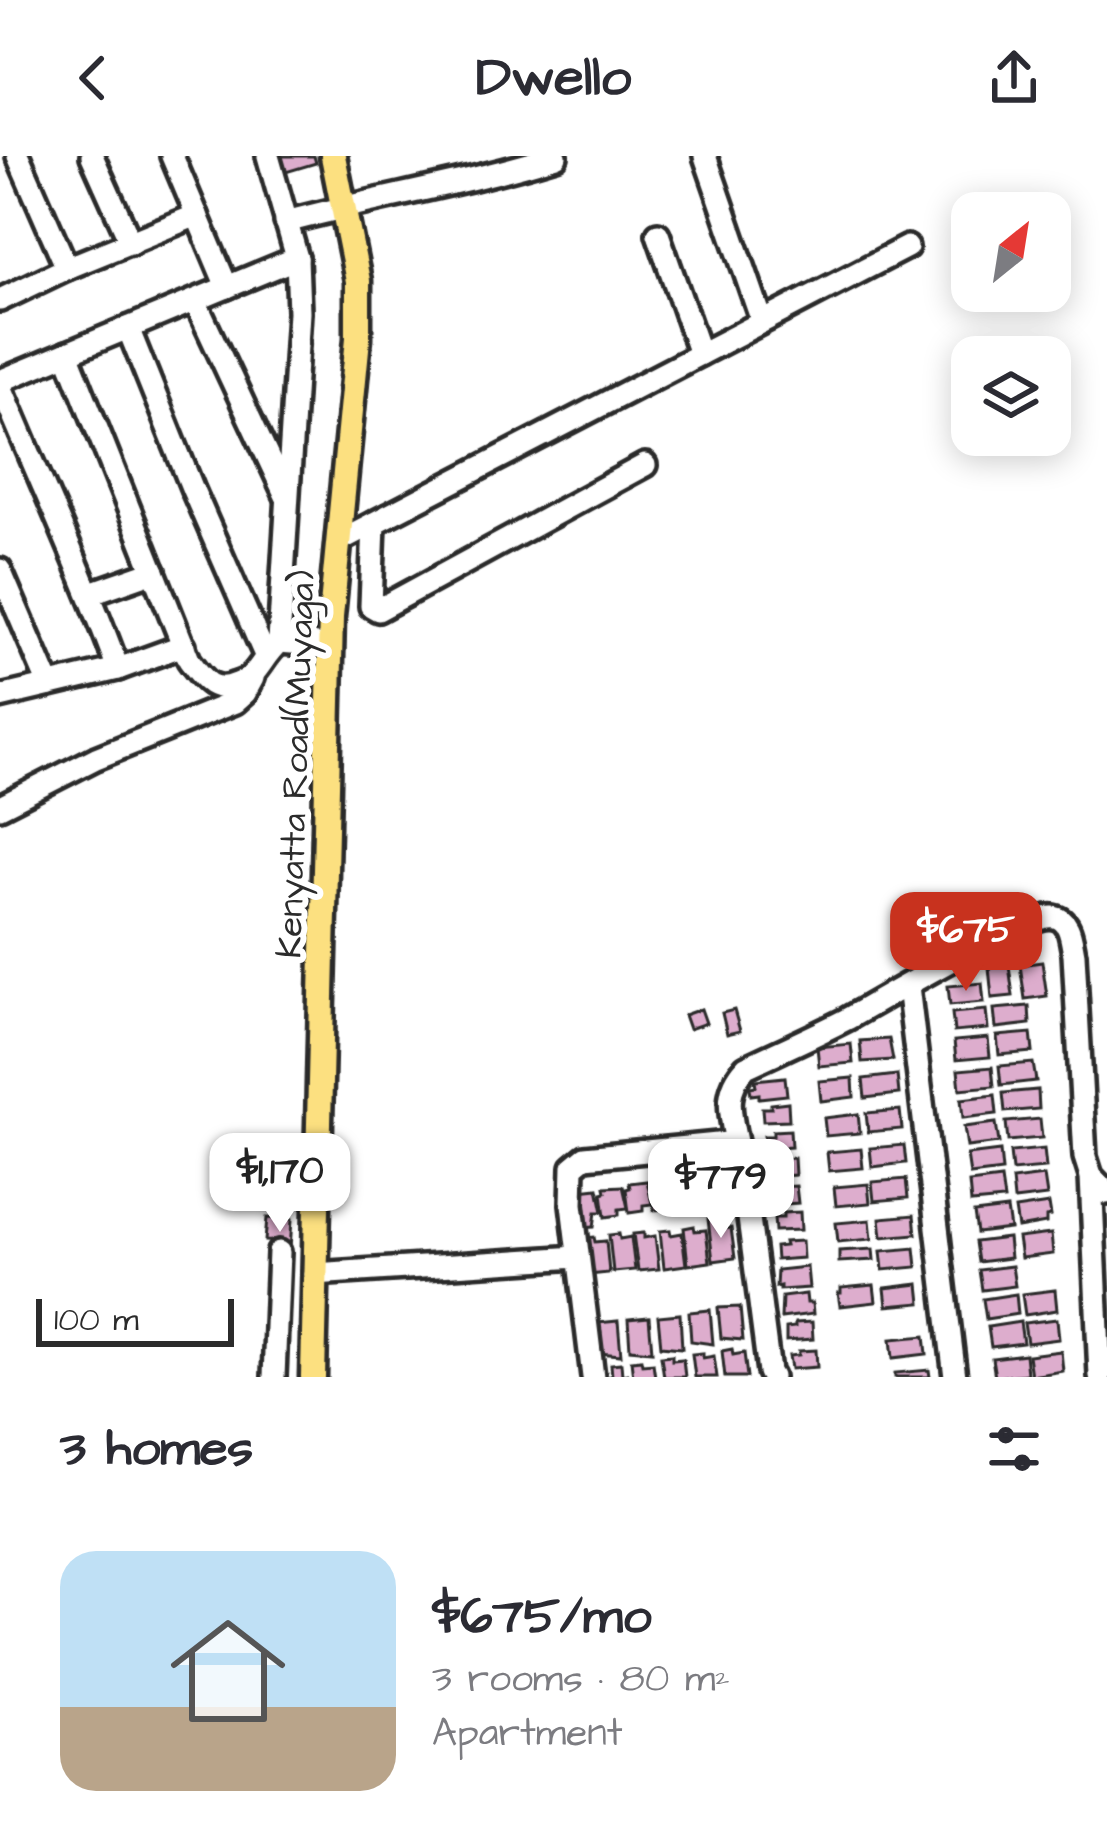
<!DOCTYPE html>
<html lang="en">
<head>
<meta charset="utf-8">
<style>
	:root { --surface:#fff; --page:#f2f2f3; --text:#2b2b33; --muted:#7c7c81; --accent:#c8321e }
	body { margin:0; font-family:"Architects Daughter",sans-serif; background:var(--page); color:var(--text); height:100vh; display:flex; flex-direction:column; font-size:45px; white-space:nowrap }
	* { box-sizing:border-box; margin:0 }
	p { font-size:39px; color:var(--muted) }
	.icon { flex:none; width:66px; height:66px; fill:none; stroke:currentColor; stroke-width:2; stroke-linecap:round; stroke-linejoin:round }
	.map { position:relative; height:1221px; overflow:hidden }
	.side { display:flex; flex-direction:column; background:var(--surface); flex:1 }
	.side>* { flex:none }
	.needle { width:78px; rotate:30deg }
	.controls { position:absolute; left:951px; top:36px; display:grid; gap:24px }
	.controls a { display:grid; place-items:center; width:120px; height:120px; border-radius:24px; background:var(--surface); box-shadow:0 6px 30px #0003; font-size:60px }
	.scale { position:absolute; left:36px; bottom:30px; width:198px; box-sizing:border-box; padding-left:12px; border:6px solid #2b2b2b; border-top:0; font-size:33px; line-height:42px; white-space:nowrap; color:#2b2b2b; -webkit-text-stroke:9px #fff; paint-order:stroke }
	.price { position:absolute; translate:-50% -102px; padding:0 27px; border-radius:24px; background:#fff; color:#222; font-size:39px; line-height:78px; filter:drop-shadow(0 3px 6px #0008) }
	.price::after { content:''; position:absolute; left:50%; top:72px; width:36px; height:27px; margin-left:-18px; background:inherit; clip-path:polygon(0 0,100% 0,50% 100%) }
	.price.on { background:var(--accent); color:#fff }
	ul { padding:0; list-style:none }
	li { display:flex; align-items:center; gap:36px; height:300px; padding:0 60px }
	li span { display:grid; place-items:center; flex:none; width:336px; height:240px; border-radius:36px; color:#555 }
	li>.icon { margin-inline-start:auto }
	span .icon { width:144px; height:144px; fill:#fffc; stroke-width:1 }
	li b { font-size:51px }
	h2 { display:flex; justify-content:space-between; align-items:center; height:144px; padding:0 60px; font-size:51px }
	header { display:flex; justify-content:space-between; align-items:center; height:156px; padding:0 60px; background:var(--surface); font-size:54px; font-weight:700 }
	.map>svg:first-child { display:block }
	.building { fill:#ddadcd; stroke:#2b2b2b; stroke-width:3 }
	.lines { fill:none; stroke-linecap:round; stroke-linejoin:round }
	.minor-casing { stroke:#2b2b2b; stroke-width:30 }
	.major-casing { stroke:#2b2b2b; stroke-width:33 }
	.minor { stroke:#fff; stroke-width:21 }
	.major { stroke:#fce080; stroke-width:24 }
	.labels { text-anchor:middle; stroke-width:12; stroke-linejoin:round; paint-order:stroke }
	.street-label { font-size:36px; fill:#2b2b2b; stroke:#fff }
</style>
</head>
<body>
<header><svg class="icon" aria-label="back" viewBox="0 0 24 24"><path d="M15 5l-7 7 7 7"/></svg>Dwello<svg class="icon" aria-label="share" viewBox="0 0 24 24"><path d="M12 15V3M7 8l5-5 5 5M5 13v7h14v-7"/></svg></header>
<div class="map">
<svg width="1107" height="1221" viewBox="0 0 1107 1221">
	<rect width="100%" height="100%" fill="#fff"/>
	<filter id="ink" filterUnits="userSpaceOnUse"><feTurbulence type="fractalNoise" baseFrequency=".00833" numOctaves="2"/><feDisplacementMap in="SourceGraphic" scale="24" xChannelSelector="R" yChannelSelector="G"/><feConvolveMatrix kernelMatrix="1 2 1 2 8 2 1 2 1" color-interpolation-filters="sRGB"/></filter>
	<g filter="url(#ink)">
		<g class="building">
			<polygon points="281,0 314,0 316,7 286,16"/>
			<polygon points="1042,806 1047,840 1025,843 1020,809"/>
			<polygon points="1009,809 1013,840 992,842 989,811"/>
			<polygon points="982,827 984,846 950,849 948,830"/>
			<polygon points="1029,850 1030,868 996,872 994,853"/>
			<polygon points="701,853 706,867 689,873 684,859"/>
			<polygon points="734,854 740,875 727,878 722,857"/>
			<polygon points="986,854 988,873 954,876 952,857"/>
			<polygon points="1031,877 1033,896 999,899 997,880"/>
			<polygon points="988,882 990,901 956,904 954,885"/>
			<polygon points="889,883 893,904 862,906 860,885"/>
			<polygon points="851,888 853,907 819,910 817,891"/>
			<polygon points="1033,907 1036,925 1001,929 999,910"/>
			<polygon points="992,911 994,930 960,933 958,914"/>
			<polygon points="897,919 899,938 865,942 863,923"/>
			<polygon points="785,921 787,939 759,942 759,938 751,939 750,931 756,930 755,924"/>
			<polygon points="853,922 854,941 821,945 819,925"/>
			<polygon points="1038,934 1039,953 1005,956 1003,937"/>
			<polygon points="995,939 997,958 963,962 961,943"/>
			<polygon points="788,946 789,964 763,965 762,952 771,952 771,948"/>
			<polygon points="900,954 902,973 868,976 866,957"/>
			<polygon points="858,958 860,977 826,980 824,962"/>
			<polygon points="1040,963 1042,982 1008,985 1006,966"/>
			<polygon points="996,967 999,987 967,991 964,971"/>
			<polygon points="790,974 791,991 765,993 764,980 773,980 773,975"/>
			<polygon points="904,989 906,1007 872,1011 870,992"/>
			<polygon points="861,993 863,1012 829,1015 827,996"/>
			<polygon points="1044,993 1046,1012 1012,1015 1010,996"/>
			<polygon points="1000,995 1002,1015 970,1019 967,999"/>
			<polygon points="794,1002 795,1019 768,1021 767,1008 777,1007 776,1003"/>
			<polygon points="719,1017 720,1022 724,1021 727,1045 703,1048 702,1023 708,1022 707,1018"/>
			<polygon points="696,1019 701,1042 692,1043 693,1049 678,1050 676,1026 679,1026 679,1021"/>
			<polygon points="1044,1020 1047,1040 1014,1044 1012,1024"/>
			<polygon points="672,1023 677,1046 667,1047 668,1053 654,1054 651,1030 655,1030 654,1025"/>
			<polygon points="906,1023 908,1042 874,1045 872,1026"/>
			<polygon points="1001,1023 1004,1044 971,1047 969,1027"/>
			<polygon points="647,1025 652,1048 643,1049 643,1055 629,1057 626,1033 630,1032 629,1027"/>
			<polygon points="868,1028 870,1047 836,1050 834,1031"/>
			<polygon points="623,1030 628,1052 619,1053 619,1059 605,1061 602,1037 606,1036 605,1031"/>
			<polygon points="796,1030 798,1047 771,1049 770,1036 779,1035 779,1031"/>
			<polygon points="598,1032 603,1056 596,1056 594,1071 578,1072 580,1034"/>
			<polygon points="1049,1048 1051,1060 1046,1061 1046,1067 1018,1072 1015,1053"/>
			<polygon points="1007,1053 1010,1073 977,1077 974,1057"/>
			<polygon points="800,1056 801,1074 775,1075 774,1062 783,1062 783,1057"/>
			<polygon points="914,1059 916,1078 882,1081 880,1062"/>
			<polygon points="718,1061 720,1073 731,1072 735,1102 713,1105 708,1063"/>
			<polygon points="267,1062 292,1063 289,1109 283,1109 284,1086 265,1085"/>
			<polygon points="870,1064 872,1083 838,1086 836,1067"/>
			<polygon points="694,1070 695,1075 706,1074 710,1106 688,1109 684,1072"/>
			<polygon points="670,1074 671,1079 682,1077 686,1109 664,1112 660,1075"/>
			<polygon points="644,1077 644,1082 655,1080 659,1113 638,1115 633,1078"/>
			<polygon points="619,1078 620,1083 631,1081 635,1114 613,1116 609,1079"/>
			<polygon points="1051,1078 1053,1098 1021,1102 1018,1082"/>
			<polygon points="594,1081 595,1086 606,1085 609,1117 588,1119 583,1082"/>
			<polygon points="1008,1082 1010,1102 978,1106 975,1086"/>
			<polygon points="802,1085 803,1102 776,1104 775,1091 785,1090 784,1086"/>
			<polygon points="915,1092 917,1111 883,1114 881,1095"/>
			<polygon points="873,1093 874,1104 839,1106 839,1095"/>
			<polygon points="1012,1110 1015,1130 982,1134 979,1114"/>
			<polygon points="807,1111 809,1132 780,1134 780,1130 776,1131 777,1114"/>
			<polygon points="919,1128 921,1147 887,1150 885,1132"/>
			<polygon points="874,1129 876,1146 840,1150 838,1137 841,1137 841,1132"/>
			<polygon points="1055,1134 1057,1154 1025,1159 1022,1138"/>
			<polygon points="806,1138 807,1147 812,1147 813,1158 781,1162 782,1141"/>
			<polygon points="1016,1138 1018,1158 986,1163 983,1143"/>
			<polygon points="740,1151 743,1184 721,1182 718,1152"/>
			<polygon points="710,1154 713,1188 691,1185 689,1156"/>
			<polygon points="680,1158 682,1192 661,1190 658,1160"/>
			<polygon points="649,1161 652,1195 630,1193 628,1163"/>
			<polygon points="1057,1163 1059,1183 1027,1187 1024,1167"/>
			<polygon points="618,1165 621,1199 599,1197 597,1167"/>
			<polygon points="812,1166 813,1183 786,1185 786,1172 795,1171 795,1167"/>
			<polygon points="1020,1166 1023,1187 991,1191 988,1171"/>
			<polygon points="925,1180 927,1198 893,1202 891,1183"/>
			<polygon points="732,1193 733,1199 744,1197 747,1221 725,1221 722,1195"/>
			<polygon points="816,1194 817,1211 791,1213 789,1200 799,1199 799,1195"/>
			<polygon points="1061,1195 1063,1215 1031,1220 1028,1199"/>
			<polygon points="703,1197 703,1202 714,1200 717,1221 695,1221 692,1198"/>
			<polygon points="1025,1198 1027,1218 995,1221 992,1202"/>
			<polygon points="672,1199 672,1204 683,1203 685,1221 664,1221 661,1200"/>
			<polygon points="641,1203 642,1208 653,1207 655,1221 633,1221 631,1204"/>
			<polygon points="621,1207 622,1219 627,1218 627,1221 603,1221 612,1220 611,1208"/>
			<polygon points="929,1214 930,1221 895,1221 895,1217"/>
		</g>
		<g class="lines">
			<defs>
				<g id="minor">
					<polyline points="18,0 67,112"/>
					<polyline points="92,0 131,87"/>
					<polyline points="172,0 227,131"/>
					<polyline points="705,0 762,165"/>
					<path d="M286,66C376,42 468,27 556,0"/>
					<polyline points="658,78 700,198"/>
					<polyline points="0,144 67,112 197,59"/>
					<polyline points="195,145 286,340"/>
					<polyline points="128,172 193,334 265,499"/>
					<path d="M67,197L189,504C202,521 212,539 236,528C244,525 248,524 254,517C263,507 266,498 279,486L299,156L297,102L268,0"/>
					<polyline points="0,225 297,102"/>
					<path d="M0,228C39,323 83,416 118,513"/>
					<polyline points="374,367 371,450 378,454 645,309"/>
					<polyline points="339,385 907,91"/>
					<polyline points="0,414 49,529"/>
					<polyline points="91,437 154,415"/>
					<polyline points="279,486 331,490"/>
					<polyline points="0,541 118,513 184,489"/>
					<polyline points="0,651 96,602 235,546 245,537 253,522"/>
					<polyline points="908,830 955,1221"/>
					<path d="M737,991C731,959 722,937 746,911C780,895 814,880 847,863C879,845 1028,756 1054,761C1071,764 1071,784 1074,798L1085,1001L1091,1020L1107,1037"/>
					<polyline points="1091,1020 1100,1220"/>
					<polyline points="314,1118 578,1101"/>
					<polyline points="274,1221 279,1096"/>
					<polyline points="593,1221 572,1048 573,1011 585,1001 728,987 737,991 742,1008 769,1216 772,1221"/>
				</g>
				<polyline id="major" points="313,1221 331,461 358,182 358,125 333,0"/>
			</defs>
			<use href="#minor" class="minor-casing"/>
			<use href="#major" class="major-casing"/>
			<use href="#minor" class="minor"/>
			<use href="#major" class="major"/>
		</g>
	</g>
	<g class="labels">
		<g class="street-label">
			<text transform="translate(294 608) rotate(-88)" y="13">Kenyatta Road(Muyaga)</text>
		</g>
	</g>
</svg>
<div class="controls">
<a><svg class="needle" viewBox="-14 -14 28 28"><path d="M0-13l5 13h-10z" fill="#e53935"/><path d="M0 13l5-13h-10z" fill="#7c7c81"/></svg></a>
<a><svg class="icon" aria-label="layers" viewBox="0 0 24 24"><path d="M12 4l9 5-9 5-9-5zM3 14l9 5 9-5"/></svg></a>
</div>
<div class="scale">100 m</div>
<b class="price on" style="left:966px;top:838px">$675</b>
<b class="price" style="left:280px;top:1079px">$1,170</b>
<b class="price" style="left:721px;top:1085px">$779</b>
</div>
<section class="side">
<h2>3 homes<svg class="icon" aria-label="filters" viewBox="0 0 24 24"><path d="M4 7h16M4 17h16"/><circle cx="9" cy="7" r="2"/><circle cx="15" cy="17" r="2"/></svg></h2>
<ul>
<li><span style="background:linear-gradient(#bfe0f5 65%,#b9a48a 0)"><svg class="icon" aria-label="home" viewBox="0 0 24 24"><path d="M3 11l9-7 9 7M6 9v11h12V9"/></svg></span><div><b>$675/mo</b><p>3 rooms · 80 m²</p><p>Apartment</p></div></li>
</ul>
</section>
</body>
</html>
